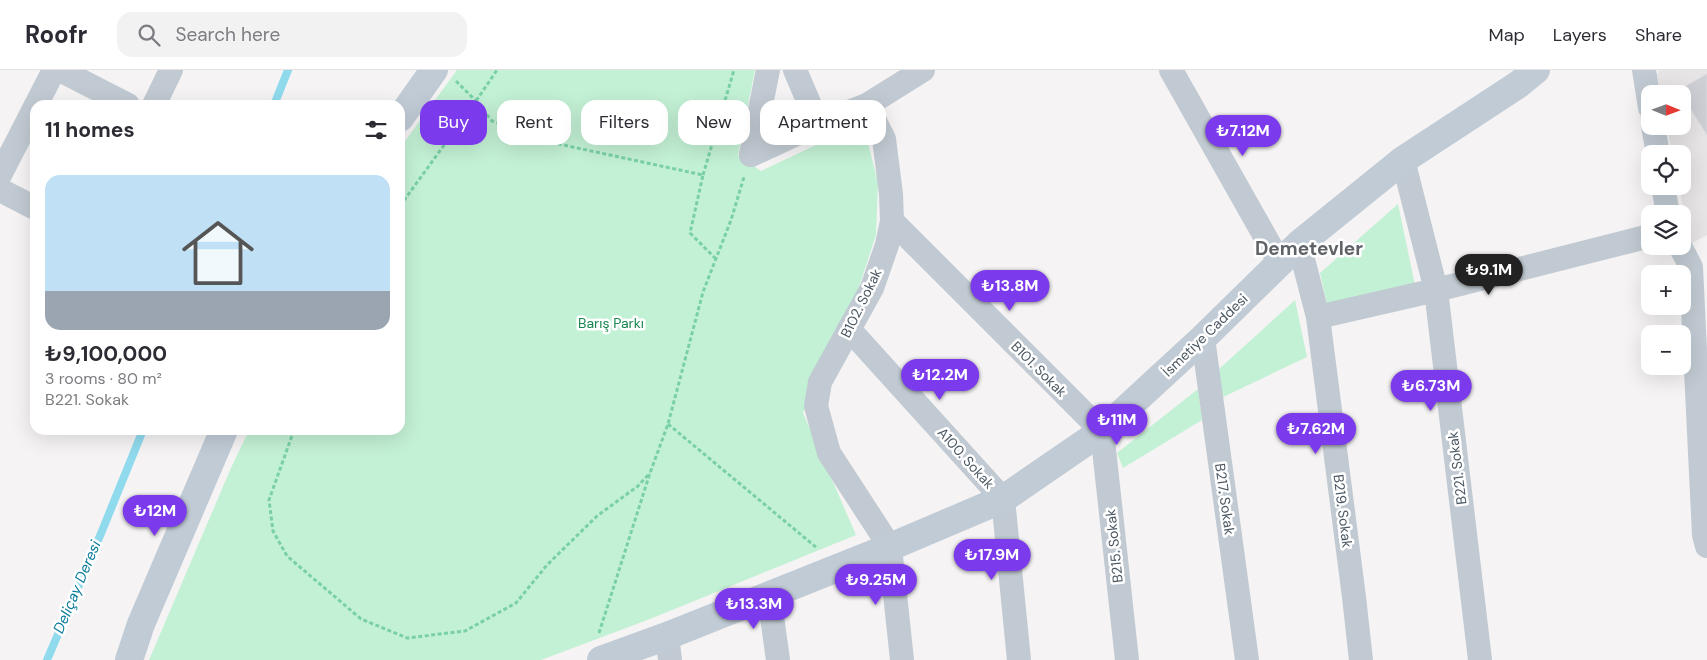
<!DOCTYPE html>
<html lang="en">
<head>
<meta charset="utf-8">
<style>
	:root { --surface:#fff; --page:#f2f2f3; --text:#2b2b33; --muted:#7c7c81; --line:#e1e1e2; --accent:#7c3aed }
	body { margin:0; font-family:"DM Sans",sans-serif; background:var(--page); color:var(--text); height:100vh; display:flex; flex-direction:column; font-size:19px; white-space:nowrap }
	* { box-sizing:border-box; margin:0 }
	p { font-size:16px; color:var(--muted) }
	.icon { flex:none; width:28px; height:28px; fill:none; stroke:currentColor; stroke-width:2; stroke-linecap:round; stroke-linejoin:round }
	.map { position:relative; flex:1; overflow:hidden }
	.details { position:absolute; left:30px; top:30px; width:375px; height:335px; display:flex; flex-direction:column; background:var(--surface); border-radius:15px; box-shadow:0 5px 20px #0002 }
	.details>* { flex:none }
	.guide { position:absolute; left:420px; top:30px; width:475px; height:45px; display:flex; gap:10px }
	.needle { width:32px; rotate:91deg }
	.fabs { position:absolute; left:1641px; top:15px; display:grid; gap:10px }
	.fabs a { display:grid; place-items:center; width:50px; height:50px; border-radius:10px; background:var(--surface); box-shadow:0 5px 20px #0002; font-size:25px }
	.price { position:absolute; translate:-50% -42px; padding:0 11px; border-radius:18px; background:var(--accent); color:#fff; font-size:16px; line-height:32px; filter:drop-shadow(0 1px 2px #0008) }
	.price::after { content:''; position:absolute; left:50%; top:30px; width:15px; height:11px; margin-left:-8px; background:inherit; clip-path:polygon(0 0,100% 0,50% 100%) }
	.price.selected { background:#222; color:#fff }
	ul { padding:0; list-style:none }
	li { display:grid; align-content:center; gap:10px; height:265px; padding:0 15px }
	li+li { border-top:1px solid var(--line) }
	li span { display:grid; place-items:center; height:155px; border-radius:15px; color:#555 }
	li>.icon { margin-inline-start:auto }
	span .icon { width:90px; height:90px; fill:#fffc; stroke-width:1 }
	li b { font-size:21px }
	h2 { display:flex; justify-content:space-between; align-items:center; height:60px; padding:0 15px; font-size:21px }
	.pill { padding:0 18px; border-radius:15px; background:var(--surface); box-shadow:0 5px 20px #0002; font-size:18px; line-height:45px }
	.pill.selected { background:var(--accent); color:#fff }
	header { display:flex; align-items:center; gap:30px; box-sizing:border-box; height:70px; padding:0 25px; background:var(--surface); border-bottom:1px solid var(--line) }
	header strong { font-size:24px }
	nav { display:flex; gap:28px; margin-inline-start:auto; font-size:18px }
	.search { width:350px; height:45px; background:var(--page); display:flex; align-items:center; gap:12px; box-sizing:border-box; padding:0 18px; border-radius:15px; color:var(--muted); font-size:19px }
	.map>svg:first-child { display:block }
	.education { fill:#e6e4e5 }
	.green { fill:#c3f1d5 }
	.lines { fill:none; stroke-linecap:round; stroke-linejoin:round }
	.stream { stroke:#90daee; stroke-width:8 }
	.building { fill:#cdcfd5; stroke:#d7d9de }
	.path { stroke:#7ad0a6; stroke-width:3; stroke-dasharray:4 2.5; stroke-linecap:butt }
	.minor { stroke:#c1cad2; stroke-width:24 }
	.secondary { stroke:#c1cbd6; stroke-width:28 }
	.labels { text-anchor:middle; stroke-width:5; stroke-linejoin:round; paint-order:stroke }
	.street-label { font-size:14px; fill:#4a5661; stroke:#fff }
	.park-label { font-size:14px; fill:#17864f; stroke:#fff }
	.water-label { font-size:15px; font-style:italic; fill:#0c7c9b; stroke:#fff }
	.district-label { font-size:19px; font-weight:bold; fill:#5f6368; stroke:#fff }
</style>
</head>
<body>
<header>
<strong>Roofr</strong>
<div class="search"><svg class="icon" aria-label="search" viewBox="0 0 24 24"><circle cx="10" cy="10" r="6"/><path d="M15 15l6 6"/></svg>Search here</div>
<nav><a>Map</a><a>Layers</a><a>Share</a></nav>
</header>
<div class="map">
<svg width="1707" height="590" viewBox="0 0 1707 590">
	<rect width="100%" height="100%" fill="#f5f3f3"/>
	<polygon class="education" points="1659,0 1707,0 1707,165 1690,174 1679,116 1682,116 1682,84 1672,84 1667,56 1682,56 1682,24 1661,24 1657,5"/>
	<g class="green">
		<polygon points="457,0 755,0 738,85 761,101 856,56 868,73 878,113 876,165 856,226 823,284 803,343 856,465 650,549 541,590 149,590 231,398 249,360 400,360 400,78"/>
		<polygon points="1398,134 1416,220 1328,238 1320,203"/>
		<polygon points="1295,230 1307,287 1223,327 1218,300"/>
		<polygon points="1198,319 1202,350 1123,398 1117,383"/>
	</g>
	<g class="lines">
		<g class="stream">
			<polyline points="274,35 288,0"/>
			<polyline points="47,590 102,461 143,360"/>
		</g>
	</g>
	<polygon class="building" points="1707,4 1707,65 1679,20"/>
	<g class="lines">
		<g class="path">
			<polyline points="456,11 476,31 492,51 554,73 703,105 690,163 716,189"/>
			<polyline points="703,105 734,0"/>
			<polyline points="400,136 476,31 497,0"/>
			<polyline points="668,354 817,478"/>
			<polyline points="294,360 269,430 273,461 287,486 361,549 407,568 465,561 516,533 547,495 597,446 638,416 650,403"/>
			<polyline points="599,563 650,403 668,354 703,222 731,150 744,107"/>
		</g>
		<g class="minor">
			<polyline points="60,0 128,35"/>
			<polyline points="795,0 818,54"/>
			<polyline points="1171,0 1280,193"/>
			<polyline points="1644,0 1650,38"/>
			<polyline points="36,35 54,0"/>
			<polyline points="154,35 171,0"/>
			<polyline points="1653,56 1658,84"/>
			<polyline points="751,85 818,54 867,35"/>
			<polyline points="751,85 768,0"/>
			<polyline points="1403,90 1436,220 1480,590"/>
			<polyline points="0,105 35,37"/>
			<polyline points="1663,116 1668,144"/>
			<polyline points="0,120 35,138"/>
			<polyline points="892,151 1102,361 1127,590"/>
			<polyline points="1299,174 1318,247 1354,527 1361,590"/>
			<polyline points="1680,176 1691,197 1704,465 1707,476"/>
			<polyline points="1318,247 1436,220 1650,166"/>
			<polyline points="849,259 1003,429 1019,590"/>
			<polyline points="1203,268 1247,590"/>
			<polyline points="769,525 778,590"/>
			<polyline points="667,566 670,590"/>
			<polyline points="902,590 890,477 829,383 816,336 820,312 872,218 887,175 892,151 891,124 884,69 867,35 923,0"/>
		</g>
		<g class="secondary">
			<polyline points="400,48 434,0"/>
			<polyline points="129,590 141,554 224,360"/>
			<polyline points="601,590 667,566 890,477 1003,429 1102,361 1203,268 1299,174 1403,90 1519,14 1536,0"/>
		</g>
	</g>
	<g class="labels">
		<g class="street-label">
			<text transform="translate(861 233) rotate(-64)" y="5">B102. Sokak</text>
			<text transform="translate(1205 265) rotate(-44)" y="5">İsmetiye Caddesi</text>
			<text transform="translate(1039 299) rotate(45)" y="5">B101. Sokak</text>
			<text transform="translate(966 388) rotate(48)" y="5">A100. Sokak</text>
			<text transform="translate(1457 398) rotate(-97)" y="5">B221. Sokak</text>
			<text transform="translate(1225 429) rotate(82)" y="5">B217. Sokak</text>
			<text transform="translate(1343 441) rotate(83)" y="5">B219. Sokak</text>
			<text transform="translate(1114 476) rotate(-96)" y="5">B215. Sokak</text>
		</g>
		<g class="park-label">
			<text x="611" y="258">Barış Parkı</text>
		</g>
		<g class="water-label">
			<text transform="translate(77 517) rotate(-67)" y="5">Deliçay Deresi</text>
		</g>
		<g class="district-label">
			<text x="1309" y="185">Demetevler</text>
		</g>
	</g>
</svg>
<div class="fabs">
<a><svg class="needle" viewBox="-14 -14 28 28"><path d="M0-13l5 13h-10z" fill="#e53935"/><path d="M0 13l5-13h-10z" fill="#7c7c81"/></svg></a>
<a><svg class="icon" aria-label="locate" viewBox="0 0 24 24"><circle cx="12" cy="12" r="6"/><path d="M12 2v4M12 18v4M2 12h4M18 12h4"/></svg></a>
<a><svg class="icon" aria-label="layers" viewBox="0 0 24 24"><path d="M12 4l9 5-9 5-9-5zM3 14l9 5 9-5"/></svg></a>
<a>+</a>
<a>−</a>
</div>
<b class="price" style="left:1243px;top:87px">₺7.12M</b>
<b class="price selected" style="left:1489px;top:226px">₺9.1M</b>
<b class="price" style="left:1010px;top:242px">₺13.8M</b>
<b class="price" style="left:940px;top:331px">₺12.2M</b>
<b class="price" style="left:1431px;top:342px">₺6.73M</b>
<b class="price" style="left:1117px;top:376px">₺11M</b>
<b class="price" style="left:1316px;top:385px">₺7.62M</b>
<b class="price" style="left:155px;top:467px">₺12M</b>
<b class="price" style="left:992px;top:511px">₺17.9M</b>
<b class="price" style="left:876px;top:536px">₺9.25M</b>
<b class="price" style="left:754px;top:560px">₺13.3M</b>
<div class="guide">
<a class="pill selected">Buy</a>
<a class="pill">Rent</a>
<a class="pill">Filters</a>
<a class="pill">New</a>
<a class="pill">Apartment</a>
</div>
<section class="details">
<h2>11 homes<svg class="icon" aria-label="filters" viewBox="0 0 24 24"><path d="M4 7h16M4 17h16"/><circle cx="9" cy="7" r="2"/><circle cx="15" cy="17" r="2"/></svg></h2>
<ul>
<li><span style="background:linear-gradient(#bfe0f5 75%,#9aa5b1 0)"><svg class="icon" aria-label="home" viewBox="0 0 24 24"><path d="M3 11l9-7 9 7M6 9v11h12V9"/></svg></span><div><b>₺9,100,000</b><p>3 rooms · 80 m²</p><p>B221. Sokak</p></div></li>
</ul>
</section>
</div>
</body>
</html>
